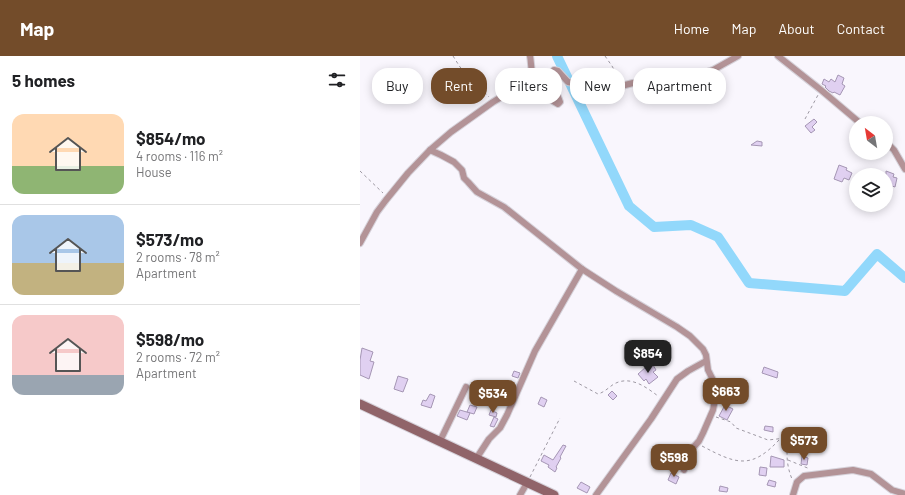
<!DOCTYPE html>
<html lang="en">
<head>
<meta charset="utf-8">
<style>
	:root { --surface:#fff; --page:#f6f6f6; --text:#202124; --muted:#757577; --line:#e0e0e0; --accent:#734c2a }
	body { margin:0; font-family:Barlow,sans-serif; background:var(--page); color:var(--text); height:100vh; display:flex; flex-direction:column; font-size:15px; white-space:nowrap }
	* { box-sizing:border-box; margin:0 }
	p { font-size:13px; color:var(--muted) }
	.icon { flex:none; width:22px; height:22px; fill:none; stroke:currentColor; stroke-width:2; stroke-linecap:round; stroke-linejoin:round }
	.map { position:relative; flex:1; overflow:hidden }
	.side { display:flex; flex-direction:column; background:var(--surface); width:360px }
	.side>* { flex:none }
	.guide { position:absolute; left:12px; top:12px; width:380px; height:36px; display:flex; gap:8px }
	.needle { width:26px; rotate:329deg }
	.buttons { position:absolute; left:489px; top:60px; display:grid; gap:8px }
	.buttons a { display:grid; place-items:center; width:44px; height:44px; border-radius:50%; background:var(--surface); box-shadow:0 2px 10px #0003; font-size:20px }
	.price { position:absolute; translate:-50% -34px; padding:0 9px; border-radius:8px; background:var(--accent); color:#fff; font-size:13px; line-height:26px; filter:drop-shadow(0 1px 2px #0008) }
	.price::after { content:''; position:absolute; left:50%; top:24px; width:12px; height:9px; margin-left:-6px; background:inherit; clip-path:polygon(0 0,100% 0,50% 100%) }
	.price.current { background:#222; color:#fff }
	ul { padding:0; list-style:none }
	li { display:flex; align-items:center; gap:12px; height:100px; padding:0 12px }
	li+li { border-top:1px solid var(--line) }
	li span { display:grid; place-items:center; flex:none; width:112px; height:80px; border-radius:12px; color:#555 }
	li>.icon { margin-inline-start:auto }
	span .icon { width:48px; height:48px; fill:#fffc; stroke-width:1 }
	li b { font-size:17px }
	h2 { display:flex; justify-content:space-between; align-items:center; height:48px; padding:0 12px; font-size:17px }
	.tag { padding:0 14px; border-radius:16px; background:var(--surface); box-shadow:0 2px 10px #0003; font-size:14px; line-height:36px }
	.tag.current { background:var(--accent); color:#fff }
	header { display:flex; align-items:center; gap:24px; box-sizing:border-box; height:56px; padding:0 20px; background:var(--accent); color:#fff }
	header strong { font-size:19px }
	nav { display:flex; gap:22px; margin-inline-start:auto; font-size:14px }
	main { display:flex; flex:1; min-height:0 }
	.map>svg:first-child { display:block }
	.lines { fill:none; stroke-linecap:round; stroke-linejoin:round }
	.river { stroke:#92d8fb; stroke-width:10 }
	.building { fill:#e0d0f1; stroke:#a596b4 }
	.minor-casing { stroke:#d6d2da; stroke-width:8 }
	.secondary-casing { stroke:#d6d2da; stroke-width:11 }
	.path { stroke:#9e99a3; stroke-width:1; stroke-dasharray:3 3; stroke-linecap:butt }
	.minor { stroke:#b39397; stroke-width:6 }
	.secondary { stroke:#906469; stroke-width:9 }
</style>
</head>
<body>
<header>
<strong>Map</strong>
<nav><a>Home</a><a>Map</a><a>About</a><a>Contact</a></nav>
</header>
<main>
<section class="side">
<h2>5 homes<svg class="icon" aria-label="filters" viewBox="0 0 24 24"><path d="M4 7h16M4 17h16"/><circle cx="9" cy="7" r="2"/><circle cx="15" cy="17" r="2"/></svg></h2>
<ul>
<li><span style="background:linear-gradient(#ffd9b3 65%,#8fb573 0)"><svg class="icon" aria-label="home" viewBox="0 0 24 24"><path d="M3 11l9-7 9 7M6 9v11h12V9"/></svg></span><div><b>$854/mo</b><p>4 rooms · 116 m²</p><p>House</p></div></li>
<li><span style="background:linear-gradient(#a9c7e8 60%,#c2b280 0)"><svg class="icon" aria-label="home" viewBox="0 0 24 24"><path d="M3 11l9-7 9 7M6 9v11h12V9"/></svg></span><div><b>$573/mo</b><p>2 rooms · 78 m²</p><p>Apartment</p></div></li>
<li><span style="background:linear-gradient(#f6c9c9 75%,#9aa5b1 0)"><svg class="icon" aria-label="home" viewBox="0 0 24 24"><path d="M3 11l9-7 9 7M6 9v11h12V9"/></svg></span><div><b>$598/mo</b><p>2 rooms · 72 m²</p><p>Apartment</p></div></li>
</ul>
</section>
<div class="map">
<svg width="545" height="439" viewBox="0 0 545 439">
	<rect width="100%" height="100%" fill="#f9f6fd"/>
	<g class="lines">
		<polyline class="river" points="197,0 269,150 294,171 331,169 358,181 389,227 485,235 517,198 545,222"/>
	</g>
	<g class="building">
		<polygon points="478,19 484,22 482,28 485,30 480,39 474,36 473,37 469,35 465,31 466,30 462,28 464,23 469,26 471,23 475,26"/>
		<polygon points="454,63 457,66 452,71 455,74 451,77 445,70"/>
		<polygon points="397,85 402,86 402,90 391,89"/>
		<polygon points="479,109 487,112 486,114 492,117 489,124 484,122 482,126 474,123"/>
		<polygon points="526,115 534,118 533,121 537,122 535,131 526,128"/>
		<polygon points="2,292 13,296 10,305 14,306 9,323 0,319 0,304"/>
		<polygon points="293,309 296,314 293,316 298,321 289,328 286,323 284,325 278,318 286,311 287,313"/>
		<polygon points="404,311 418,316 417,322 402,317"/>
		<polygon points="154,315 160,317 158,322 152,320"/>
		<polygon points="38,320 48,323 43,336 34,333"/>
		<polygon points="252,335 257,340 253,344 248,339"/>
		<polygon points="70,338 75,340 71,352 61,349 63,344 66,345"/>
		<polygon points="181,341 187,344 184,351 178,348"/>
		<polygon points="110,349 117,351 114,358 107,356"/>
		<polygon points="365,349 373,353 367,364 359,360"/>
		<polygon points="100,354 110,357 107,364 97,360"/>
		<polygon points="131,354 137,357 136,361 129,359"/>
		<polygon points="134,361 138,363 134,371 130,370"/>
		<polygon points="405,370 413,371 413,376 404,374"/>
		<polygon points="203,389 206,390 200,401 201,402 196,411 197,412 195,416 188,411 189,409 181,405 184,399 193,404"/>
		<polygon points="411,400 424,404 424,411 410,411"/>
		<polygon points="442,400 448,402 447,409 441,408"/>
		<polygon points="400,411 407,412 406,420 399,419"/>
		<polygon points="311,417 319,421 316,428 308,424"/>
		<polygon points="409,424 416,426 415,431 407,429"/>
		<polygon points="221,426 230,431 227,437 217,432"/>
		<polygon points="360,430 368,432 367,436 359,435"/>
	</g>
	<g class="lines">
		<defs>
			<g id="minor">
				<path d="M170,0C171,5 171,11 172,16C175,28 188,43 198,48L200,46C197,37 188,23 194,14L198,15L208,26L231,30L245,36L251,37L265,29L273,27L284,26L308,29L315,27L353,14L378,0"/>
				<polyline points="418,0 461,34 500,67"/>
				<polyline points="526,86 534,94 545,113"/>
				<polyline points="70,94 81,99 94,106 102,114 104,122 108,126 117,136 144,151 222,213 256,235 317,271 330,280 343,293 346,299 348,314 356,330 356,339 353,354 343,377 339,385 331,394 327,403 324,414"/>
				<polyline points="0,187 17,156 26,144 48,117 70,94 91,76 133,46 174,21"/>
				<polyline points="80,385 106,331"/>
				<polyline points="116,403 129,383 140,372 147,359 175,295 222,213"/>
				<polyline points="160,439 167,427"/>
				<polyline points="236,439 291,363 317,323 328,315 346,305"/>
				<polyline points="433,439 437,426 444,420 493,414 511,418 532,434 545,438"/>
			</g>
			<polyline id="secondary" points="0,348 194,439"/>
		</defs>
		<use href="#minor" class="minor-casing"/>
		<use href="#secondary" class="secondary-casing"/>
		<g class="path">
			<polyline points="93,0 100,11 129,41"/>
			<polyline points="245,0 252,10 261,26"/>
			<polyline points="445,63 458,39"/>
			<polyline points="0,115 23,137"/>
			<path d="M214,325L238,338C245,336 249,331 254,328C270,319 286,331 298,340"/>
			<path d="M356,361L371,366L376,372L408,384L426,382L428,386C426,399 427,411 432,423"/>
			<path d="M342,390C376,408 391,414 419,384"/>
			<polyline points="428,404 450,413"/>
			<polyline points="170,421 200,362"/>
		</g>
		<use href="#minor" class="minor"/>
		<use href="#secondary" class="secondary"/>
	</g>
</svg>
<div class="buttons">
<a><svg class="needle" viewBox="-14 -14 28 28"><path d="M0-13l5 13h-10z" fill="#e53935"/><path d="M0 13l5-13h-10z" fill="#757577"/></svg></a>
<a><svg class="icon" aria-label="layers" viewBox="0 0 24 24"><path d="M12 4l9 5-9 5-9-5zM3 14l9 5 9-5"/></svg></a>
</div>
<b class="price current" style="left:288px;top:318px">$854</b>
<b class="price" style="left:366px;top:356px">$663</b>
<b class="price" style="left:133px;top:358px">$534</b>
<b class="price" style="left:444px;top:405px">$573</b>
<b class="price" style="left:314px;top:422px">$598</b>
<div class="guide">
<a class="tag">Buy</a>
<a class="tag current">Rent</a>
<a class="tag">Filters</a>
<a class="tag">New</a>
<a class="tag">Apartment</a>
</div>
</div>
</main>
</body>
</html>
